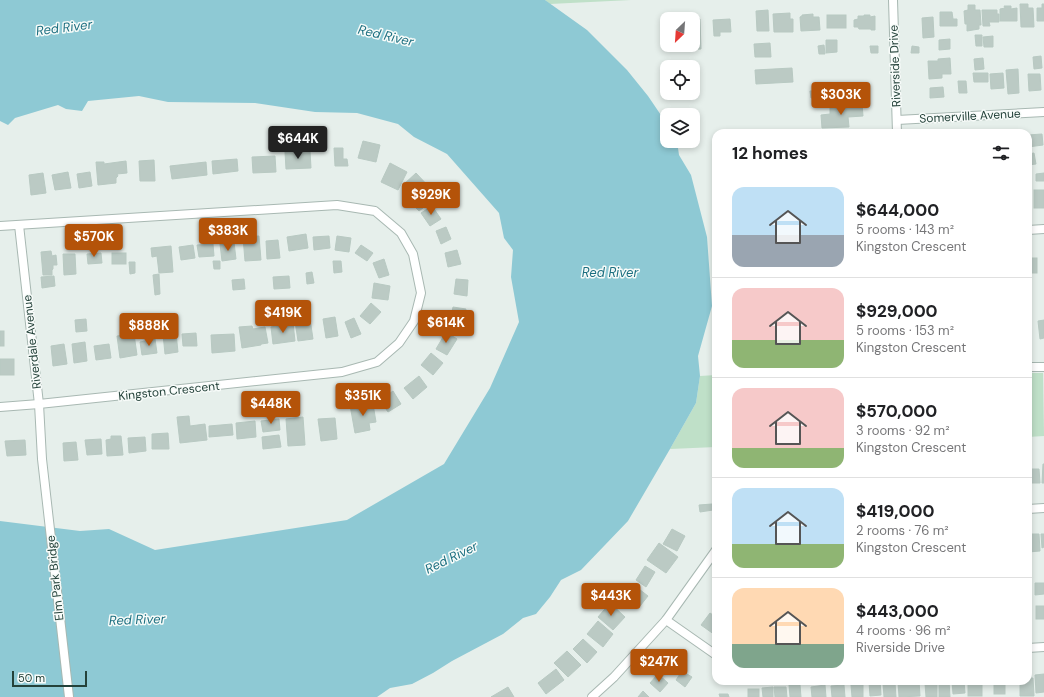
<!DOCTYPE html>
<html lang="en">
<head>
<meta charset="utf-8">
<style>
	:root { --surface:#fff; --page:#f2f2f2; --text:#202124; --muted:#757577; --line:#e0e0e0; --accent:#b45309 }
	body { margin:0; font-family:"DM Sans",sans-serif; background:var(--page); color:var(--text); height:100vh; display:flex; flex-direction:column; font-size:15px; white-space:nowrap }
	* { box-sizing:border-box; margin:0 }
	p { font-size:13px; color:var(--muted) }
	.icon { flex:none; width:22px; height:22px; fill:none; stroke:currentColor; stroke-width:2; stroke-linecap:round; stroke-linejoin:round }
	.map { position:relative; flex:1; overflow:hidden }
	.details { position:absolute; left:712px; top:129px; width:320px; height:556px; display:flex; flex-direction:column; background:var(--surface); border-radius:12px; box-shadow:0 2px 6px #0003 }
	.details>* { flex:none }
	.needle { width:26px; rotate:205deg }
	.tools { position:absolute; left:660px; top:12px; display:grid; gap:8px }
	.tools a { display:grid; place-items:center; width:40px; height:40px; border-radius:8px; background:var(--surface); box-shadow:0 2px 6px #0003; font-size:20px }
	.scale { position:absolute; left:12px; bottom:10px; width:75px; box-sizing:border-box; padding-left:4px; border:2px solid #24423a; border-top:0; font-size:11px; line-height:14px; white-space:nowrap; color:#24423a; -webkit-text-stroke:3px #f7fbf9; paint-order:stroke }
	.price { position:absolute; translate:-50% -34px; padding:0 9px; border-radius:4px; background:var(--accent); color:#fff; font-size:13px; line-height:26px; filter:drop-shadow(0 1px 2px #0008) }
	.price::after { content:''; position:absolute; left:50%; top:24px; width:12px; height:9px; margin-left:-6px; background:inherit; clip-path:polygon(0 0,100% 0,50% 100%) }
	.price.selected { background:#222; color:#fff }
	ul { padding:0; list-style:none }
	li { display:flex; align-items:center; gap:12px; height:100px; padding:0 20px }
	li+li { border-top:1px solid var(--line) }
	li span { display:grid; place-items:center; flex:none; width:112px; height:80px; border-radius:12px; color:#555 }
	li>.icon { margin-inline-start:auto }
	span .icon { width:48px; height:48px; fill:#fffc; stroke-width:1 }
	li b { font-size:17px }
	h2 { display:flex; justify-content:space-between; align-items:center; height:48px; padding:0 20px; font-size:17px }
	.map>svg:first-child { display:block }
	.green { fill:#bfe0c8 }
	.water { fill:#8ec9d4 }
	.building { fill:#bbcac4; stroke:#b8c9c2 }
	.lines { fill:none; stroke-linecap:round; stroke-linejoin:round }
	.street-casing { stroke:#a8b8b2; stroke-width:10 }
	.street { stroke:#fff; stroke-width:8 }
	.labels { text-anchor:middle; stroke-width:3; stroke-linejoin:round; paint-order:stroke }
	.street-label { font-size:12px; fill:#24423a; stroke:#f7fbf9 }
	.water-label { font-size:13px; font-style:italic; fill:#1c6f80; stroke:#f7fbf9 }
</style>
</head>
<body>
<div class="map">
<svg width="1044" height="697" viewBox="0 0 1044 697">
	<rect width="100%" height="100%" fill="#e6efeb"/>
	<g class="green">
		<polygon points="545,0 631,0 550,4"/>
		<polygon points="1028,373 1043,373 1044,436 1028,437"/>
		<polygon points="716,375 716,447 670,449 696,403 700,376"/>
	</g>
	<polygon class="water" points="0,0 545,0 587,30 627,70 648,96 667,124 667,141 677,141 679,155 691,175 707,237 712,306 698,356 700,376 696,403 670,449 628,521 581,570 561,580 550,597 536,614 523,618 503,634 452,661 433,673 412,684 390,688 377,697 0,697 0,521 80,531 109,529 155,550 347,520 444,464 490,388 519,322 511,277 513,250 504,238 499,213 447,154 414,137 398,124 357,113 315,112 255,103 168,102 139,96 88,101 82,111 66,109 58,105 15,118 8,125 0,121"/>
	<g class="building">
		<polygon points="1020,4 1028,4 1028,8 1033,8 1034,27 1021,27"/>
		<polygon points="1042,4 1044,4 1044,21 1037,21 1037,8 1042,8"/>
		<polygon points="968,5 975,5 975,10 980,10 981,25 979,25 979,29 967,31 967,24 965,24 964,11 968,10"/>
		<polygon points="1004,6 1011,6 1011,9 1017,8 1017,21 1000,21 1000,9 1005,8"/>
		<polygon points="768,10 769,31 757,31 756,11"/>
		<polygon points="982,10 997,10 997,14 999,14 999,22 989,22 990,26 983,26"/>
		<polygon points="940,12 952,12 953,19 957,19 957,26 940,26"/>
		<polygon points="790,13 790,19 793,19 793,32 774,32 773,14"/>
		<polygon points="813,14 813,17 819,17 820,30 801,31 800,17 802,16 802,15"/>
		<rect x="827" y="15" width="19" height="13"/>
		<polygon points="864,15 870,15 870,17 875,16 875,30 871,30 871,29 859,29 858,27 854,27 854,20 858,19 858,16 864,16"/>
		<polygon points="933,17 934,37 923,38 922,18"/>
		<polygon points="693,19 700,19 701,49 682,50 682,45 693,45"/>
		<polygon points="730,19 731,32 720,32 720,36 714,36 713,20"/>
		<polygon points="975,35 982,35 982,46 976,46"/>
		<polygon points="993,36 993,47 984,47 983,37"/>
		<polygon points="950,39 950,49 939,50 939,40"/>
		<polygon points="826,40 837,40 837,52 826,53"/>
		<polygon points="770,43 771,57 755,57 754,44"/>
		<polygon points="824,45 825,54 819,54 818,46"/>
		<polygon points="870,46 878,46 878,53 871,53"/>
		<polygon points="912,46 919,47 919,53 911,53"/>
		<polygon points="1041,56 1042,68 1034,69 1033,57"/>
		<polygon points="950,58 951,74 942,74 942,78 929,79 928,61 938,61 938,59"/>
		<polygon points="983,58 984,69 975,70 974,59"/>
		<polygon points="792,68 793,82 756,84 755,70"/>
		<polygon points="1018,69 1019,93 1008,94 1006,70"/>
		<polygon points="973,73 988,73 988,82 974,82"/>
		<polygon points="1003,73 1004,88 991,89 990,74"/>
		<polygon points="1028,74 1040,74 1041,90 1029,91"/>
		<polygon points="958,81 966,81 967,93 959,93"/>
		<polygon points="823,83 824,88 832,88 832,101 819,102 818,97 811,98 810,91 818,91 817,90 816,84"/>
		<polygon points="943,87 944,97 930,98 930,88"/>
		<polygon points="851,104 862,104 863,116 848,117 849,127 822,128 821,115 830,114 830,105 838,105 838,108 851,107"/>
		<polygon points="1042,134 1043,145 1028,147 1028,135"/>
		<polygon points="363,141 380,145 376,162 358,158"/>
		<polygon points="334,148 343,148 343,159 347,159 348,166 335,166"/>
		<polygon points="310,151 311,168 286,169 285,152"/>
		<polygon points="1034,153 1036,164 1028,165 1028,154"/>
		<polygon points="275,156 276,172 253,173 252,157"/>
		<polygon points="237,159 238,171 213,174 212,161"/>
		<polygon points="154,160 155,181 140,181 139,161"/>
		<polygon points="126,161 127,173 117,174 118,176 116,178 116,183 98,185 96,162 104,162 104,164"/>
		<polygon points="206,162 207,175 172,179 170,166"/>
		<polygon points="390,163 407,172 398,190 381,182"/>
		<polygon points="68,172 71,188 55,190 52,175"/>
		<polygon points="90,172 92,186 79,188 77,174"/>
		<polygon points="43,173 46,193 31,195 29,175"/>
		<polygon points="416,173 431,189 417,202 408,194 410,192 403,185"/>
		<polygon points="1044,173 1044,181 1036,181 1036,174"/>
		<rect x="1034" y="190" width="10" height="18"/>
		<polygon points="424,199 428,204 419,211 415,207"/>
		<polygon points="432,206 441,219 430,226 421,213"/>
		<polygon points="446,227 451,239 441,244 436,231"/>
		<polygon points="306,234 308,248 289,251 287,237"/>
		<polygon points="259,236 261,260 245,261 243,237"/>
		<polygon points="329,236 330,248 314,250 313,237"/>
		<polygon points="337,236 351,238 349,252 335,250"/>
		<polygon points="278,240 280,258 267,259 266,241"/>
		<polygon points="234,242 236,259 222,261 220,244"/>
		<polygon points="213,244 214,256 199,257 197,245"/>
		<polygon points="193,245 195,258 181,260 179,247"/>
		<polygon points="361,245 373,253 367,261 355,253"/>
		<polygon points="171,246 173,272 159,273 157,256 152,257 151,248"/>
		<polygon points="457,250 461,264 448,267 445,253"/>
		<polygon points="51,251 52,256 56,255 57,265 53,265 53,269 52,270 52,275 43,275 41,252"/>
		<polygon points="101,253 102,263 88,264 87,254"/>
		<rect x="112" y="253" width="14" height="11"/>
		<polygon points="63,254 75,254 76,274 64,275"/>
		<rect x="1028" y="258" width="9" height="15"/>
		<polygon points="384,259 389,275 379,278 373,263"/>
		<polygon points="213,261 220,261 220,269 214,269"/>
		<polygon points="333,261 341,261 342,272 334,273"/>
		<polygon points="129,262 135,262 135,273 130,274"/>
		<polygon points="312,272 314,283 307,284 306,273"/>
		<polygon points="159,274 160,294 155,295 153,275"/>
		<polygon points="54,276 55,286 42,288 41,277"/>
		<polygon points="289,276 290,288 274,289 273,277"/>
		<polygon points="244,279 245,289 233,290 232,280"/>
		<polygon points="456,279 468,280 467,296 454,294"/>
		<polygon points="374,283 390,286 388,300 372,298"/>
		<polygon points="371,303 381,312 370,324 360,316"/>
		<polygon points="453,307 466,309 463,324 450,321"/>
		<polygon points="335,317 338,336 326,338 323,319"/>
		<polygon points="354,318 361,334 351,338 345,322"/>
		<polygon points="86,319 87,331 76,332 75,320"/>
		<polygon points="310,319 313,339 298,341 295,321"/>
		<polygon points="1044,320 1044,338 1040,339 1038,321"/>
		<polygon points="293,323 295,341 273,344 271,327"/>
		<polygon points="252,326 253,329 265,327 268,343 261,344 261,345 242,348 239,327"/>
		<rect x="1028" y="327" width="2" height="13"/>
		<rect x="0" y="331" width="4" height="15"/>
		<polygon points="446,332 457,339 447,355 436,349"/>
		<polygon points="176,333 178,352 165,354 163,334"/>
		<polygon points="196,333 197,346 183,346 182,334"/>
		<polygon points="134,334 137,355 120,358 117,336"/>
		<polygon points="234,334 235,351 212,353 211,335"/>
		<polygon points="155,339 157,353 142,355 140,342"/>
		<polygon points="85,342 87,361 74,363 72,344"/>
		<polygon points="64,344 67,364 53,366 51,346"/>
		<polygon points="109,344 111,358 96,360 94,346"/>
		<polygon points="431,353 443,363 433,375 421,365"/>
		<rect x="0" y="359" width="14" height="16"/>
		<polygon points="419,376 427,387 413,399 404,388"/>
		<polygon points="393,391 401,404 388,412 380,400"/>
		<polygon points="361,403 362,406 373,404 376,422 369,423 370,430 355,433 350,405"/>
		<polygon points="189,416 190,426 205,424 207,440 180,443 177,417"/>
		<polygon points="303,417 305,445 288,446 286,419"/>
		<polygon points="335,418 337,439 321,441 318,419"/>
		<polygon points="279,419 280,430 263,432 261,421"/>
		<polygon points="255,421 256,437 237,439 236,423"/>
		<polygon points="232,424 233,435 209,437 209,426"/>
		<polygon points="168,433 169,449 152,449 152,434"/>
		<polygon points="279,435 281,447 263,449 262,437"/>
		<polygon points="111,436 121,436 123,455 107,456 106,440 111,439"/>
		<polygon points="145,437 146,451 129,453 128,438"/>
		<polygon points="101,439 102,454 87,455 85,440"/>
		<polygon points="25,440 26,455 7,456 5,441"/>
		<polygon points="76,442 78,460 64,461 63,443"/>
		<polygon points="1043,464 1044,464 1044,483 1042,483"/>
		<polygon points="1028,469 1039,469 1040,483 1028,483"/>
		<polygon points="714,486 716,486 716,506 715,506"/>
		<polygon points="712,504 713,510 700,512 699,505"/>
		<polygon points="672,529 685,536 677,551 663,544"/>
		<polygon points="1028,534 1039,534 1040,551 1028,552"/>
		<polygon points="1041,534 1044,534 1044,547 1042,548"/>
		<polygon points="659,543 678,557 666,573 647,560"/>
		<polygon points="645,566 655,572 646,587 636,580"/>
		<polygon points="1035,583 1044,583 1044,594 1035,595"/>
		<polygon points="635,586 648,596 640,606 627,595"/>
		<polygon points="610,603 625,617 613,630 598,617"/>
		<rect x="1036" y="606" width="8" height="13"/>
		<rect x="1028" y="607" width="3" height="13"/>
		<polygon points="710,613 716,617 715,635 701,625"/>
		<polygon points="598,621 613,634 603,647 587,634"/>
		<polygon points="583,639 597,652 587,663 573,649"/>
		<polygon points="567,651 581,665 568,677 554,663"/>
		<polygon points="672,653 675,655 677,653 684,657 682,660 685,663 677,674 664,665"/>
		<polygon points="556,669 564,680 546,694 538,683"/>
		<polygon points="682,671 692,677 685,687 676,680"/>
		<polygon points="658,674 668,683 660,692 650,683"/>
		<polygon points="1044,674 1044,692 1036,693 1035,675"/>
		<polygon points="1028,678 1033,678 1034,696 1020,696 1020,681 1028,681"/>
		<polygon points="880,681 881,695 870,696 869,682"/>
		<polygon points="919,681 920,696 899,697 898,682"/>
		<polygon points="939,681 949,681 950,697 939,697"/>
		<polygon points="952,681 964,681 965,693 953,694"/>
		<rect x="968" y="681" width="14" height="15"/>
		<rect x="994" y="681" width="11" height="13"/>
		<polygon points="883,683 895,683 896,697 884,697"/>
		<polygon points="925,683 937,683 937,697 926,697"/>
		<polygon points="789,685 800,685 801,697 790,697"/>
		<polygon points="825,685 826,697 812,697 811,687"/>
		<polygon points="844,685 845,697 832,697 831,686"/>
		<polygon points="851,685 863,685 863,697 852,697"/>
		<polygon points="508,687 514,697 491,697"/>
		<polygon points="773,687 773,697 763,697 762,688"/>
		<polygon points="774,687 786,687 787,697 775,697"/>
		<rect x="748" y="689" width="11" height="8"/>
		<polygon points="643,691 649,697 638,697"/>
		<polygon points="719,694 728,694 729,697 720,697"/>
	</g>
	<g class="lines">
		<defs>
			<g id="street">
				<polyline points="893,0 897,133"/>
				<polyline points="897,120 1044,112"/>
				<polyline points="19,225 39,404 42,459 69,697"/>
				<polyline points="0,226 337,205 375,211 401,233 413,254 421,293 414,321 399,343 377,362 342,372 39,404 0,407"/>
				<polyline points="1028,230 1044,229"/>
				<polyline points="1028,367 1044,367"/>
				<polyline points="1028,509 1044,508"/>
				<polyline points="666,620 716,655"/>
				<polyline points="1028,648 1044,647"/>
				<polyline points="592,697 614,677 666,620 716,550"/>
			</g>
		</defs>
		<use href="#street" class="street-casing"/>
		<use href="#street" class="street"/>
	</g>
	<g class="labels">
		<g class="street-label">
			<text transform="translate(895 66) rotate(-92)" y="4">Riverside Drive</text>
			<text transform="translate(970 116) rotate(-3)" y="4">Somerville Avenue</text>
			<text transform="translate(32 342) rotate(-96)" y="4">Riverdale Avenue</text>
			<text transform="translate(169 391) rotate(-6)" y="4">Kingston Crescent</text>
			<text transform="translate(55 578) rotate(-96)" y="4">Elm Park Bridge</text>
		</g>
		<g class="water-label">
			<text transform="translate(64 27) rotate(-7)" y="5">Red River</text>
			<text transform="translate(386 35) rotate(13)" y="5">Red River</text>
			<text x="610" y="277">Red River</text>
			<text transform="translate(451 557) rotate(-26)" y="5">Red River</text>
			<text transform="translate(137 619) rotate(-2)" y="5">Red River</text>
		</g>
	</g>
</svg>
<div class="tools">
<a><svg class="needle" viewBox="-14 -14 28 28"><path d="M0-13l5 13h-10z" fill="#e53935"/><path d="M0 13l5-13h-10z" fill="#757577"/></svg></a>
<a><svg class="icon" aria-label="locate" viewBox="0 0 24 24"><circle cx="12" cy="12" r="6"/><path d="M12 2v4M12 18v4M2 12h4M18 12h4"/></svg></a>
<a><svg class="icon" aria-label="layers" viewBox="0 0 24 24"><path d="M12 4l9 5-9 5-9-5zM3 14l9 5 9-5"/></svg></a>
</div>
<div class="scale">50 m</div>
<b class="price" style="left:841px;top:116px">$303K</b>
<b class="price selected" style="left:298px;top:160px">$644K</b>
<b class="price" style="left:431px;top:216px">$929K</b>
<b class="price" style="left:228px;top:252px">$383K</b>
<b class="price" style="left:94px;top:258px">$570K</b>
<b class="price" style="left:283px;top:334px">$419K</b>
<b class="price" style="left:446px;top:344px">$614K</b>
<b class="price" style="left:149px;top:347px">$888K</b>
<b class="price" style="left:363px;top:417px">$351K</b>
<b class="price" style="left:271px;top:425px">$448K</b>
<b class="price" style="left:611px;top:617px">$443K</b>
<b class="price" style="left:659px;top:683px">$247K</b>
<section class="details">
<h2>12 homes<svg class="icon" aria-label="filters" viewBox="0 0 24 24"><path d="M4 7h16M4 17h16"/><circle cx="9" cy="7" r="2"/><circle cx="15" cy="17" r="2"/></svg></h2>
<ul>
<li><span style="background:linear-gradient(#bfe0f5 60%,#9aa5b1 0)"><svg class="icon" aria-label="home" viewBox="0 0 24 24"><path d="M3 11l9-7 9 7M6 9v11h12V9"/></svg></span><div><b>$644,000</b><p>5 rooms · 143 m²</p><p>Kingston Crescent</p></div></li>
<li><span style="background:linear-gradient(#f6c9c9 65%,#8fb573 0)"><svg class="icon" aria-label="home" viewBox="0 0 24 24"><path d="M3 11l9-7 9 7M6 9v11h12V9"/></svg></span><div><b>$929,000</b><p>5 rooms · 153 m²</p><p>Kingston Crescent</p></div></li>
<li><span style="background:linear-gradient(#f6c9c9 75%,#8fb573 0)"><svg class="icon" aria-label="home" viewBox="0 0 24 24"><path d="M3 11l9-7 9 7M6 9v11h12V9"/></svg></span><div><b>$570,000</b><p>3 rooms · 92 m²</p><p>Kingston Crescent</p></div></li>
<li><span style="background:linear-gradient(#bfe0f5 70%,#8fb573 0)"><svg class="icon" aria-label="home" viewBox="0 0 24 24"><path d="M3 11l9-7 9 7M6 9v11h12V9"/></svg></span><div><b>$419,000</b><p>2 rooms · 76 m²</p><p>Kingston Crescent</p></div></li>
<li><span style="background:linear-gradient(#ffd9b3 70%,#7fa58c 0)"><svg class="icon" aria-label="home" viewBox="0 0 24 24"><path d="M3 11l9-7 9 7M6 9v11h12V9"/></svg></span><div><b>$443,000</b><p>4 rooms · 96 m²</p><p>Riverside Drive</p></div></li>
</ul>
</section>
</div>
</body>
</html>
